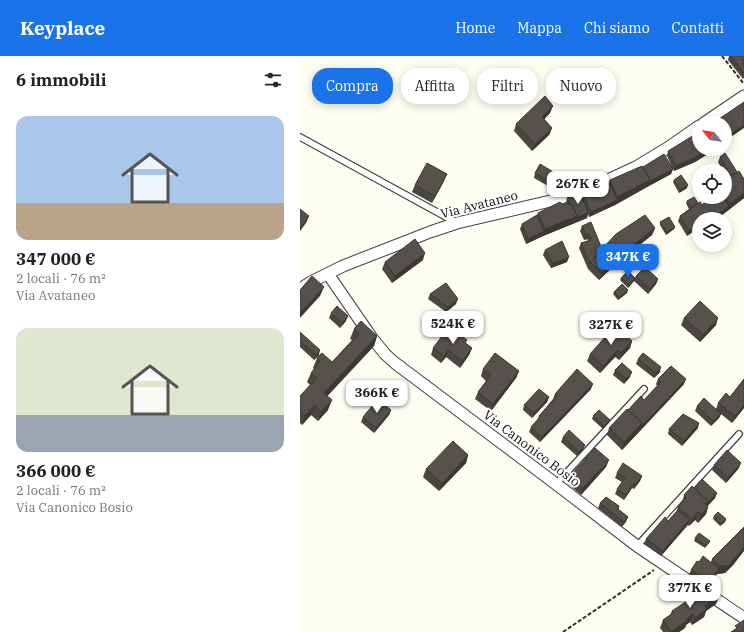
<!DOCTYPE html>
<html lang="it">
<head>
<meta charset="utf-8">
<style>
	:root { --surface:#fff; --page:#f6f6f6; --text:#222; --muted:#767676; --accent:#1a73e8 }
	body { margin:0; font-family:"IBM Plex Serif",serif; background:var(--page); color:var(--text); height:100vh; display:flex; flex-direction:column; font-size:15px; white-space:nowrap }
	* { box-sizing:border-box; margin:0 }
	p { font-size:13px; color:var(--muted) }
	.icon { flex:none; width:22px; height:22px; fill:none; stroke:currentColor; stroke-width:2; stroke-linecap:round; stroke-linejoin:round }
	.map { position:relative; flex:1; overflow:hidden }
	.panel { display:flex; flex-direction:column; background:var(--surface); width:300px }
	.panel>* { flex:none }
	.hud { position:absolute; left:12px; top:12px; width:372px; height:36px; display:flex; gap:8px }
	.needle { width:26px; rotate:300deg }
	.fabs { position:absolute; left:392px; top:60px; display:grid; gap:8px }
	.fabs a { display:grid; place-items:center; width:40px; height:40px; border-radius:50%; background:var(--surface); box-shadow:0 2px 10px #0003; font-size:20px }
	.price { position:absolute; translate:-50% -34px; padding:0 9px; border-radius:8px; background:#fff; color:#222; font-size:13px; line-height:26px; filter:drop-shadow(0 1px 2px #0008) }
	.price::after { content:''; position:absolute; left:50%; top:24px; width:12px; height:9px; margin-left:-6px; background:inherit; clip-path:polygon(0 0,100% 0,50% 100%) }
	.price.on { background:var(--accent); color:#fff }
	ul { padding:0; list-style:none }
	li { display:grid; align-content:center; gap:8px; height:212px; padding:0 16px }
	li span { display:grid; place-items:center; height:124px; border-radius:12px; color:#555 }
	li>.icon { margin-inline-start:auto }
	span .icon { width:72px; height:72px; fill:#fffc; stroke-width:1 }
	li b { font-size:17px }
	h2 { display:flex; justify-content:space-between; align-items:center; height:48px; padding:0 16px; font-size:17px }
	.pill { padding:0 14px; border-radius:16px; background:var(--surface); box-shadow:0 2px 10px #0003; font-size:14px; line-height:36px }
	.pill.on { background:var(--accent); color:#fff }
	header { display:flex; align-items:center; gap:24px; box-sizing:border-box; height:56px; padding:0 20px; background:var(--accent); color:#fff }
	header strong { font-size:19px }
	nav { display:flex; gap:22px; margin-inline-start:auto; font-size:14px }
	main { display:flex; flex:1; min-height:0 }
	.map>svg:first-child { display:block }
	.lines { fill:none; stroke-linecap:round; stroke-linejoin:round }
	.lane-casing { stroke:#414141; stroke-width:8 }
	.street-casing { stroke:#414141; stroke-width:13 }
	.path { stroke:#303030; stroke-width:2; stroke-dasharray:4 2; stroke-linecap:butt }
	.lane { stroke:#fff; stroke-width:5.5 }
	.street { stroke:#fff; stroke-width:11 }
	.wall { fill:#4a4641 }
	.shaded-wall { fill:#3c3935 }
	.building { fill:#56514c; stroke:#3c3935 }
	.labels { text-anchor:middle; stroke-width:4; stroke-linejoin:round; paint-order:stroke }
	.street-label { font-size:13px; fill:#0e0e0e; stroke:#fff }
</style>
</head>
<body>
<header>
<strong>Keyplace</strong>
<nav><a>Home</a><a>Mappa</a><a>Chi siamo</a><a>Contatti</a></nav>
</header>
<main>
<section class="panel">
<h2>6 immobili<svg class="icon" aria-label="filters" viewBox="0 0 24 24"><path d="M4 7h16M4 17h16"/><circle cx="9" cy="7" r="2"/><circle cx="15" cy="17" r="2"/></svg></h2>
<ul>
<li><span style="background:linear-gradient(#a9c7e8 70%,#b9a48a 0)"><svg class="icon" aria-label="home" viewBox="0 0 24 24"><path d="M3 11l9-7 9 7M6 9v11h12V9"/></svg></span><div><b>347 000 €</b><p>2 locali · 76 m²</p><p>Via Avataneo</p></div></li>
<li><span style="background:linear-gradient(#dfe7d0 70%,#9aa5b1 0)"><svg class="icon" aria-label="home" viewBox="0 0 24 24"><path d="M3 11l9-7 9 7M6 9v11h12V9"/></svg></span><div><b>366 000 €</b><p>2 locali · 76 m²</p><p>Via Canonico Bosio</p></div></li>
</ul>
</section>
<div class="map">
<svg width="444" height="576" viewBox="0 0 444 576">
	<rect width="100%" height="100%" fill="#fefdf1"/>
	<g class="lines">
		<defs>
			<g id="lane">
				<polyline points="0,81 157,167"/>
				<polyline points="256,428 344,333"/>
				<polyline points="337,490 439,378"/>
			</g>
			<g id="street">
				<polyline points="404,67 444,40"/>
				<polyline points="28,218 72,282 85,298 95,307 256,428 337,490 444,562"/>
				<polyline points="0,233 11,226 43,210 130,176 157,167 259,143 293,131 336,111 369,91 399,70"/>
			</g>
		</defs>
		<use href="#lane" class="lane-casing"/>
		<use href="#street" class="street-casing"/>
		<g class="path">
			<polyline points="422,0 444,28"/>
			<polyline points="263,576 354,514"/>
		</g>
		<use href="#lane" class="lane"/>
		<use href="#street" class="street"/>
	</g>
	<g class="wall">
		<polygon points="429,0 443,0 444,2 444,22 443,23 428,4"/>
		<polygon points="250,57 244,63 252,72 249,79 232,95 214,75 216,68"/>
		<polygon points="368,95 408,98 395,106 374,115 373,113 371,118 347,131 315,149 289,161 288,158 287,162 243,180 226,188 220,173 222,168 237,159 238,157 266,147 267,142 282,141 283,137 309,126 310,124 343,111 372,111 367,100"/>
		<polygon points="420,101 444,123 444,142 417,163 399,163 387,180 378,165 380,160 389,153 386,147 387,145 402,149 408,144 406,141 425,141 428,122 425,117 425,115 423,115 418,106"/>
		<polygon points="235,117 253,122 248,130 234,122"/>
		<polygon points="398,121 399,121 399,130 396,126"/>
		<polygon points="374,124 387,132 379,137 373,126"/>
		<polygon points="144,125 132,147 112,136 115,129"/>
		<polygon points="360,166 375,171 374,173 366,179 360,169"/>
		<polygon points="282,170 302,193 355,172 352,179 317,207 299,224 288,213 279,192 281,187 288,185 287,183 284,184 280,175"/>
		<polygon points="245,194 267,206 251,212 243,199"/>
		<polygon points="123,204 92,227 82,213 85,206"/>
		<polygon points="336,220 358,223 356,228 348,238 334,225 328,232 320,224 321,222 335,222"/>
		<polygon points="328,234 327,237 318,244 313,238 314,236"/>
		<polygon points="130,238 156,248 146,256 128,243"/>
		<polygon points="31,257 46,265 40,272 29,262"/>
		<polygon points="384,262 416,269 400,286 381,269"/>
		<polygon points="54,273 77,280 74,290 27,340 28,354 18,365 11,359 2,369 0,367 0,340 10,329 7,326 11,317 14,313 13,312 17,302 32,306 52,284 50,283"/>
		<polygon points="0,276 19,299 14,304 0,291"/>
		<polygon points="332,285 330,292 319,304 315,301 300,317 287,305 290,298"/>
		<polygon points="166,287 172,292 169,299 160,312 146,301 141,307 131,299 133,292"/>
		<polygon points="338,303 360,316 354,322 336,308"/>
		<polygon points="183,313 219,315 216,322 191,355 175,343 178,336 186,325 181,320"/>
		<polygon points="315,314 330,321 324,328 313,319"/>
		<polygon points="358,323 384,328 322,394 307,379 309,372 328,354 344,344 357,330 356,328"/>
		<polygon points="444,323 444,352 432,367 421,358 419,362 411,370 395,355 397,350 416,353 418,347 430,341"/>
		<polygon points="291,333 240,386 229,376 231,371 237,365 239,360 253,343 255,338"/>
		<polygon points="249,341 247,346 232,362 223,354 224,349"/>
		<polygon points="91,354 89,359 74,377 61,366 63,361"/>
		<polygon points="293,360 309,366 303,373 292,363"/>
		<polygon points="398,372 382,390 368,378 369,373"/>
		<polygon points="263,381 283,394 277,400 261,386"/>
		<polygon points="168,399 166,407 139,435 123,421 126,413"/>
		<polygon points="414,409 439,412 426,427 412,414"/>
		<polygon points="306,411 281,439 267,427 270,420"/>
		<polygon points="317,417 342,420 340,425 334,433 332,432 324,444 315,438 317,433 322,426 315,422"/>
		<polygon points="394,432 417,437 415,442 407,450 408,451 406,458 398,467 395,464 389,470 388,469 361,500 344,488 346,483 368,465 376,456 378,451 382,447 384,439"/>
		<polygon points="300,447 319,450 318,453 328,461 326,466 322,471 298,452"/>
		<polygon points="414,460 426,463 425,466 420,470 413,463"/>
		<polygon points="395,482 410,485 409,487 405,492 394,485"/>
		<polygon points="412,503 434,508 425,517 417,518 408,531 389,519 391,514 399,506 411,506"/>
		<polygon points="416,548 406,555 404,561 392,569 390,566 386,569 385,572 379,576 363,576 360,572 363,564 370,559 372,555"/>
	</g>
	<g class="shaded-wall">
		<polygon points="253,50 250,57 240,68 242,61"/>
		<polygon points="444,69 444,72 425,85 425,81"/>
		<polygon points="252,72 249,79 232,95 235,88"/>
		<polygon points="409,93 408,98 395,106 374,115 376,110"/>
		<polygon points="373,113 371,118 347,131 315,149 289,161 291,156 317,144 317,141"/>
		<polygon points="255,117 253,122 248,130 250,125"/>
		<polygon points="147,118 144,125 132,147 135,140"/>
		<polygon points="388,129 387,132 379,137 380,134"/>
		<polygon points="444,137 444,142 417,163 412,163 429,150 430,148"/>
		<polygon points="288,157 287,162 275,167 276,162"/>
		<polygon points="9,160 6,167 0,175 0,172"/>
		<polygon points="277,160 275,167 243,180 226,188 228,183 244,175 245,173"/>
		<polygon points="399,168 399,172 387,180 389,175"/>
		<polygon points="375,171 374,173 366,179 367,176"/>
		<polygon points="355,172 352,179 317,207 299,224 302,217 319,200"/>
		<polygon points="289,178 287,183 284,184 286,179"/>
		<polygon points="125,197 123,204 92,227 95,220"/>
		<polygon points="269,201 267,206 251,212 253,207"/>
		<polygon points="335,222 334,225 328,232 329,229"/>
		<polygon points="358,223 356,228 348,238 350,233"/>
		<polygon points="24,231 20,240 0,262 0,256"/>
		<polygon points="328,234 327,237 318,244 319,242"/>
		<polygon points="158,243 156,248 146,256 148,251"/>
		<polygon points="48,260 46,265 40,272 42,267"/>
		<polygon points="418,262 416,269 400,286 403,279"/>
		<polygon points="77,280 74,290 21,347 24,337"/>
		<polygon points="332,285 330,292 319,304 321,297"/>
		<polygon points="172,292 169,299 160,312 162,305"/>
		<polygon points="20,294 19,299 14,304 16,299"/>
		<polygon points="148,294 146,301 141,307 144,300"/>
		<polygon points="318,294 315,301 300,317 303,310"/>
		<polygon points="361,311 360,316 354,322 356,317"/>
		<polygon points="219,315 216,322 191,355 193,348"/>
		<polygon points="332,316 330,321 324,328 326,323"/>
		<polygon points="386,323 384,328 322,394 324,386"/>
		<polygon points="293,328 291,333 240,386 242,381"/>
		<polygon points="249,341 247,346 232,362 234,357"/>
		<polygon points="32,344 28,354 18,365 21,356"/>
		<polygon points="15,349 11,359 2,369 5,360"/>
		<polygon points="444,349 444,352 432,367 435,360"/>
		<polygon points="91,354 89,359 74,377 76,372"/>
		<polygon points="421,358 419,362 411,370 413,365"/>
		<polygon points="310,364 309,366 303,373 304,370"/>
		<polygon points="399,367 398,372 382,390 384,385"/>
		<polygon points="285,389 283,394 277,400 279,396"/>
		<polygon points="168,399 166,407 139,435 142,428"/>
		<polygon points="309,404 306,411 281,439 283,432"/>
		<polygon points="441,407 439,412 426,427 428,422"/>
		<polygon points="342,420 340,425 334,433 336,428"/>
		<polygon points="334,427 332,432 324,444 326,439"/>
		<polygon points="417,437 415,442 406,452 407,447"/>
		<polygon points="408,451 406,458 398,467 401,459"/>
		<polygon points="398,456 395,464 389,470 392,463"/>
		<polygon points="426,463 425,466 420,470 421,468"/>
		<polygon points="389,464 387,469 361,500 363,495"/>
		<polygon points="444,491 444,495 434,508 425,517 417,518 420,510"/>
		<polygon points="419,513 417,518 408,531 410,526"/>
		<polygon points="419,541 416,548 406,555 404,561 392,569 395,562 405,550"/>
		<polygon points="393,558 390,566 386,569 385,572 379,576 371,576"/>
	</g>
	<g class="building">
		<polygon points="431,0 443,0 444,2 444,17"/>
		<polygon points="245,40 253,50 242,61 252,72 235,88 216,68"/>
		<polygon points="444,46 444,69 425,81 425,67 413,67"/>
		<polygon points="399,76 399,93 409,93 396,101 376,110 368,95"/>
		<polygon points="425,97 437,116 431,120 420,101"/>
		<polygon points="364,98 373,113 349,126 350,124 343,111"/>
		<polygon points="127,107 147,118 135,140 115,129"/>
		<polygon points="240,108 255,117 250,125 235,117"/>
		<polygon points="342,110 350,124 317,141 310,124"/>
		<polygon points="439,115 444,123 444,137 430,148 425,141 425,124"/>
		<polygon points="381,119 388,129 380,134 374,124"/>
		<polygon points="309,126 317,144 291,156 283,137"/>
		<polygon points="281,138 288,157 276,162 277,160 272,148 270,148 267,142"/>
		<polygon points="394,141 398,147 391,152 387,145"/>
		<polygon points="411,141 423,141 429,150 412,163 410,160 406,163 399,163 399,168 389,175 380,160 400,146 402,149"/>
		<polygon points="260,146 262,148 268,146 269,149 272,148 277,160 245,173 238,157"/>
		<polygon points="0,153 9,160 0,172"/>
		<polygon points="237,159 244,175 228,183 222,168"/>
		<polygon points="345,159 355,172 319,200 302,217 290,206 316,178"/>
		<polygon points="369,161 375,171 367,176 360,166"/>
		<polygon points="291,166 302,193 290,206 290,208 281,187 291,184 289,178 286,179 282,170"/>
		<polygon points="115,183 125,197 95,220 85,206"/>
		<polygon points="262,185 269,201 253,207 245,194"/>
		<polygon points="345,211 358,223 350,233 336,220"/>
		<polygon points="328,215 335,222 329,229 321,222"/>
		<polygon points="12,220 24,231 0,256 0,234"/>
		<polygon points="146,227 158,243 148,251 130,238"/>
		<polygon points="322,228 328,234 319,242 314,236"/>
		<polygon points="400,245 418,262 403,279 384,262"/>
		<polygon points="37,250 48,260 42,267 31,257"/>
		<polygon points="61,265 77,280 24,337 32,344 21,356 15,349 5,360 0,355 0,353 1,352 0,351 0,340 17,322 11,317 20,306 17,302 22,297 32,306 59,278 54,273"/>
		<polygon points="315,270 332,285 321,297 318,294 303,310 290,298"/>
		<polygon points="149,271 167,284 165,287 172,292 162,305 148,294 144,300 133,292"/>
		<polygon points="0,276 20,294 16,299 0,285"/>
		<polygon points="195,297 219,315 193,348 178,336 191,319 183,313"/>
		<polygon points="343,297 361,311 356,317 338,303"/>
		<polygon points="322,307 332,316 326,323 315,314"/>
		<polygon points="371,310 386,323 342,370 342,367 328,354 341,340 344,344 361,326 358,323"/>
		<polygon points="277,313 293,328 242,381 231,371 240,361 239,360 257,340 255,338"/>
		<polygon points="444,323 444,349 435,360 418,347 426,337 430,341"/>
		<polygon points="239,333 249,341 234,357 224,349"/>
		<polygon points="404,342 421,358 413,365 397,350"/>
		<polygon points="78,343 91,354 76,372 63,361"/>
		<polygon points="327,353 342,367 324,386 309,372"/>
		<polygon points="299,354 310,364 304,370 293,360"/>
		<polygon points="383,358 399,367 384,385 369,373"/>
		<polygon points="269,374 285,389 279,396 263,381"/>
		<polygon points="153,385 168,399 142,428 126,413"/>
		<polygon points="295,392 309,404 283,432 270,420"/>
		<polygon points="427,394 441,407 428,422 414,409"/>
		<polygon points="323,407 342,420 336,428 334,427 326,439 317,433 325,422 317,417"/>
		<polygon points="402,423 417,437 407,447 408,445 394,432"/>
		<polygon points="392,430 408,445 405,448 408,451 401,459 398,456 392,463 378,451 386,441 384,439"/>
		<polygon points="306,441 319,450 318,453 328,461 324,466 300,447"/>
		<polygon points="378,454 389,464 363,495 346,483 365,461 368,465"/>
		<polygon points="418,456 426,463 421,468 414,460"/>
		<polygon points="444,471 444,491 437,500 428,510 420,510 412,503"/>
		<polygon points="399,477 410,485 406,490 395,482"/>
		<polygon points="403,500 419,513 410,526 391,514 397,505 399,506"/>
		<polygon points="405,533 419,541 405,550 407,553 395,562 393,558 386,563 388,564 371,576 363,564 373,557 372,555"/>
		<polygon points="444,564 444,576 431,576 437,572 435,570"/>
	</g>
	<g class="labels">
		<g class="street-label">
			<text transform="translate(179 148) rotate(-14)" y="5">Via Avataneo</text>
			<text transform="translate(232 392) rotate(37)" y="5">Via Canonico Bosio</text>
		</g>
	</g>
</svg>
<div class="fabs">
<a><svg class="needle" viewBox="-14 -14 28 28"><path d="M0-13l5 13h-10z" fill="#e53935"/><path d="M0 13l5-13h-10z" fill="#767676"/></svg></a>
<a><svg class="icon" aria-label="locate" viewBox="0 0 24 24"><circle cx="12" cy="12" r="6"/><path d="M12 2v4M12 18v4M2 12h4M18 12h4"/></svg></a>
<a><svg class="icon" aria-label="layers" viewBox="0 0 24 24"><path d="M12 4l9 5-9 5-9-5zM3 14l9 5 9-5"/></svg></a>
</div>
<b class="price" style="left:278px;top:149px">267K €</b>
<b class="price on" style="left:328px;top:222px">347K €</b>
<b class="price" style="left:153px;top:289px">524K €</b>
<b class="price" style="left:311px;top:290px">327K €</b>
<b class="price" style="left:77px;top:358px">366K €</b>
<b class="price" style="left:390px;top:553px">377K €</b>
<div class="hud">
<a class="pill on">Compra</a>
<a class="pill">Affitta</a>
<a class="pill">Filtri</a>
<a class="pill">Nuovo</a>
</div>
</div>
</main>
</body>
</html>
